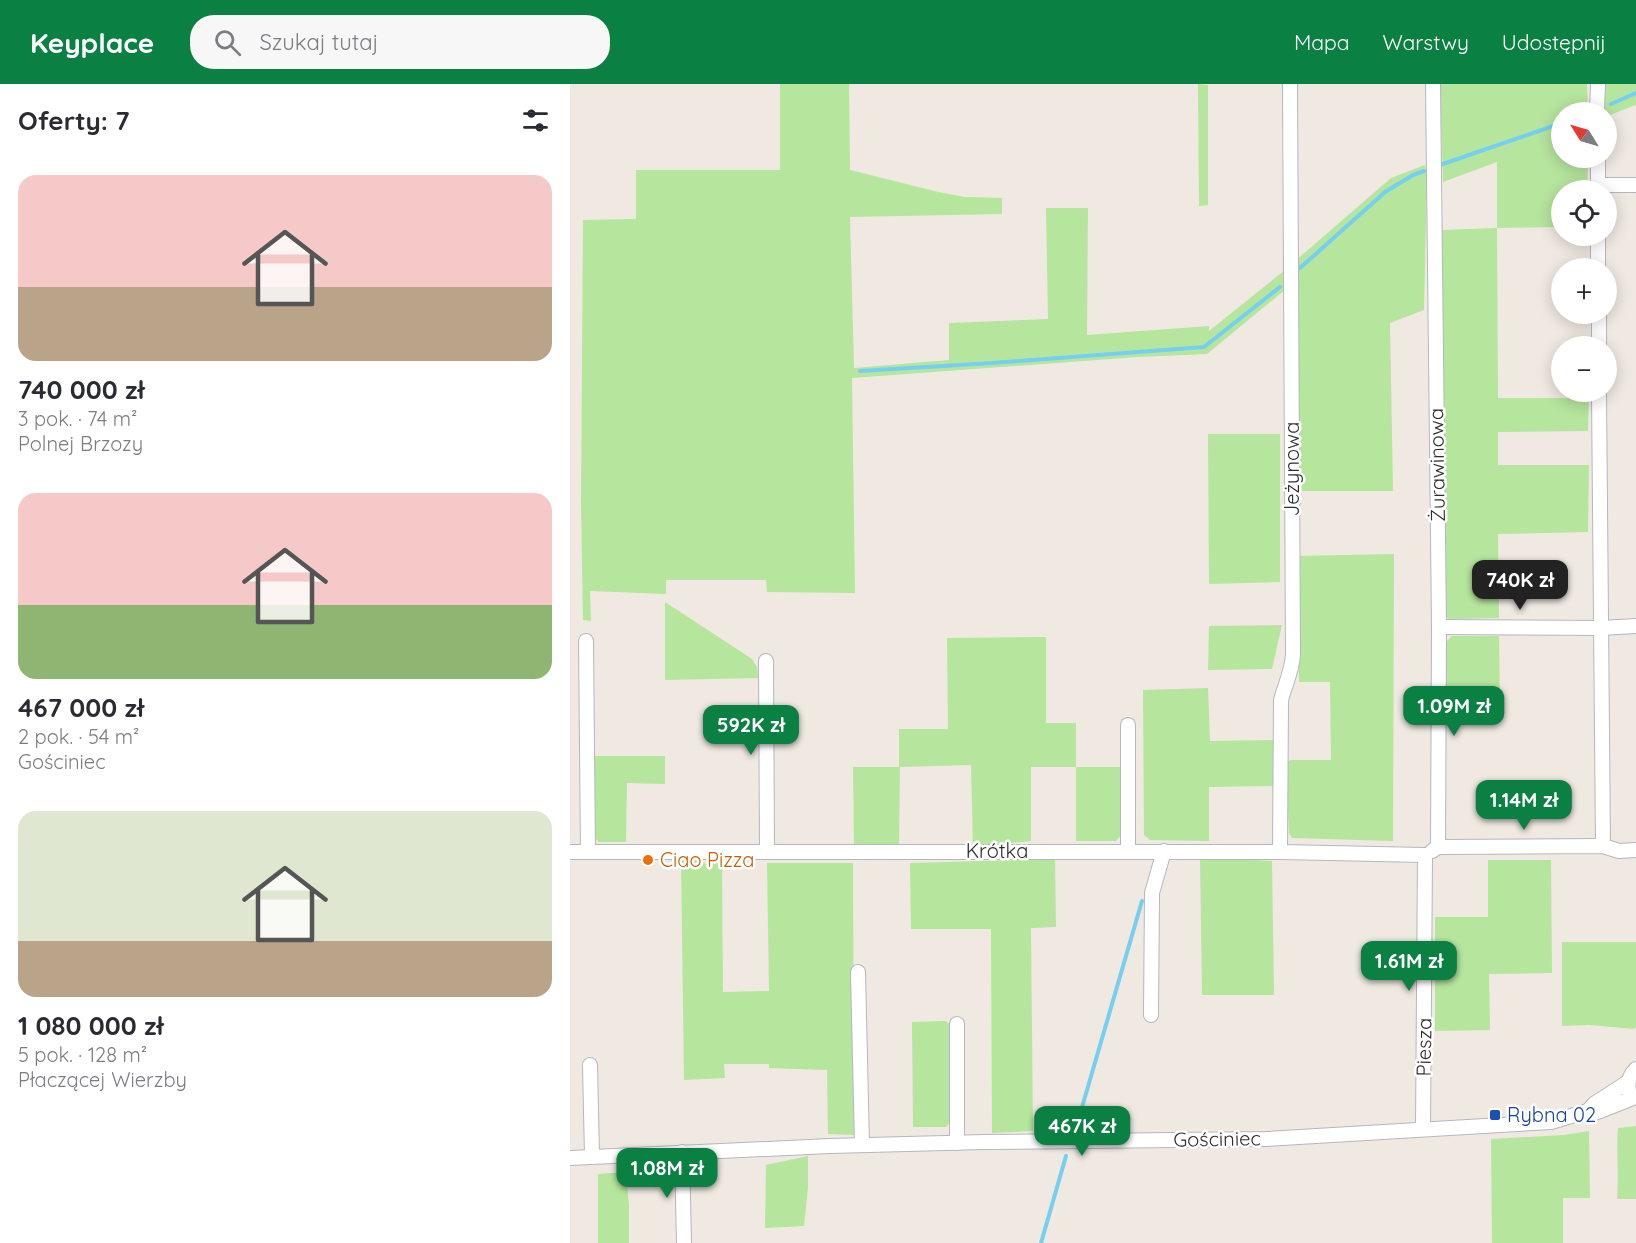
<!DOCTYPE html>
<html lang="pl">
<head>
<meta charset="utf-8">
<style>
	:root { --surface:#fff; --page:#f7f7f7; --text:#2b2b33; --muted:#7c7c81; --accent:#0b8043 }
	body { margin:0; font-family:Quicksand,sans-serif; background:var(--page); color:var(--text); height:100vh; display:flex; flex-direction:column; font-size:22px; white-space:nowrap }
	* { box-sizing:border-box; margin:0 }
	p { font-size:20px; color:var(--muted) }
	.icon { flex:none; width:33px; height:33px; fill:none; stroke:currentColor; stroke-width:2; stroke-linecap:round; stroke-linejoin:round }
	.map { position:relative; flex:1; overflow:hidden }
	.sheet { display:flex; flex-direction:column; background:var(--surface); width:570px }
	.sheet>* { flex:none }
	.needle { width:39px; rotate:307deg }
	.fabs { position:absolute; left:981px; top:18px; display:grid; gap:12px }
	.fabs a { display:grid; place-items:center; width:66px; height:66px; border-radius:50%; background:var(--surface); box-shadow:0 3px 15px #0003; font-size:30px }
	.price { position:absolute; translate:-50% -51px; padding:0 14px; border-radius:12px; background:var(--accent); color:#fff; font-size:20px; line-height:39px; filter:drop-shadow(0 2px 3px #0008) }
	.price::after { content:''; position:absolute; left:50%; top:36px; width:18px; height:14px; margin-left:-9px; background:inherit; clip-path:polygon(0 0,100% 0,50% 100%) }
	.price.on { background:#222; color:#fff }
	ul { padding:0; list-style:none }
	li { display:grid; align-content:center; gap:12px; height:318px; padding:0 18px }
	li span { display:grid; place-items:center; height:186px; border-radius:18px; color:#555 }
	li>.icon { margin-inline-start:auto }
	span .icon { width:108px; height:108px; fill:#fffc; stroke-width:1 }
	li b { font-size:26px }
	h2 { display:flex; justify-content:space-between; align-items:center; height:72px; padding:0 18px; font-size:26px }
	header { display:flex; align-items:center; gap:36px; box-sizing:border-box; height:84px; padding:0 30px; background:var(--accent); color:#fff }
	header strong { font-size:28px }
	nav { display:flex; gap:33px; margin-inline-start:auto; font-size:21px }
	.search { width:420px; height:54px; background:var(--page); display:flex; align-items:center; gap:15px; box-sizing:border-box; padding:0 21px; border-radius:24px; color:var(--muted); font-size:22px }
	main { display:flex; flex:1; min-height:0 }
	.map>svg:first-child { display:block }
	.green { fill:#b6e59e }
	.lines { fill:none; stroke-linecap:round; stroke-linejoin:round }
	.stream { stroke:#75cff0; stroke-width:4 }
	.minor-casing { stroke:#b4b7c1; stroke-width:16 }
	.minor { stroke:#fff; stroke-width:14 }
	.food-dot { fill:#e8710a; stroke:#fff; stroke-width:2 }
	.transit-dot { fill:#1a4fb4; stroke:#fff; stroke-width:2 }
	.labels { text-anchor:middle; stroke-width:5; stroke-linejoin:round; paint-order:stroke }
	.street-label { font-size:20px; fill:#2e2e2e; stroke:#fff }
	.food-label { font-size:20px; fill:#c56008; stroke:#fff; text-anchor:start }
	.transit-label { font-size:20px; fill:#164399; stroke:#fff; text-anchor:start }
</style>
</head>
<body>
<header>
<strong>Keyplace</strong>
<div class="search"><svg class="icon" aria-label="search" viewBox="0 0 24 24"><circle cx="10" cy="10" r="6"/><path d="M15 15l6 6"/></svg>Szukaj tutaj</div>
<nav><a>Mapa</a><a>Warstwy</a><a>Udostępnij</a></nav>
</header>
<main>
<section class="sheet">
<h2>Oferty: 7<svg class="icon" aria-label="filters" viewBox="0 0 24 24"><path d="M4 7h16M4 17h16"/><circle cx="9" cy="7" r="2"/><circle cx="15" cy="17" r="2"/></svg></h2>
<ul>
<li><span style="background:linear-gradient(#f6c9c9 60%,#b9a48a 0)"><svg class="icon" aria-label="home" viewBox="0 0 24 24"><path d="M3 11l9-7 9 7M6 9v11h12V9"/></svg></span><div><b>740 000 zł</b><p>3 pok. · 74 m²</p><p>Polnej Brzozy</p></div></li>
<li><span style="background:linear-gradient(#f6c9c9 60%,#8fb573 0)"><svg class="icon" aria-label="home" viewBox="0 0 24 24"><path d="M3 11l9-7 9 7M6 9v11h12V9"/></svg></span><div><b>467 000 zł</b><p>2 pok. · 54 m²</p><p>Gościniec</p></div></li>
<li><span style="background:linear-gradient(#dfe7d0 70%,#b9a48a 0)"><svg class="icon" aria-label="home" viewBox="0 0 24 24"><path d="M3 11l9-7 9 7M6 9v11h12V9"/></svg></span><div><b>1 080 000 zł</b><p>5 pok. · 128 m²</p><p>Płaczącej Wierzby</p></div></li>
</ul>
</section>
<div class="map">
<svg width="1066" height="1159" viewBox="0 0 1066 1159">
	<rect width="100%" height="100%" fill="#efe9e1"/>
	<g class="green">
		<polygon points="210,0 279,0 280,86 368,108 395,113 432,114 432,130 280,133 284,284 379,276 379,239 478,235 476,124 518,124 517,251 639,242 639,247 715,186 716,205 637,270 568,273 282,294 285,509 197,508 196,496 96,496 96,510 20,507 21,537 13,536 11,420 13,136 66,135 66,86 210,86"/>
		<polygon points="628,0 638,1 638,121 629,122"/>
		<polygon points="870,0 1017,0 1018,28 992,28 992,74 1018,74 1017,106 992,106 991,143 927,144 928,314 1019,314 1018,347 928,348 928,381 1019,381 1018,448 928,450 929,534 879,535 873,529 871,256 872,146 927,144 927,78 873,98"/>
		<polygon points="1033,0 1066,0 1066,21 1037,32 1036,28 1033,28"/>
		<polygon points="855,81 857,94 854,226 820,239 823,407 727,407 724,178 821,94"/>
		<polygon points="638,350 710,350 710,498 639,500"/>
		<polygon points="824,470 823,757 722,754 719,749 716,679 721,676 761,676 760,598 729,598 727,472"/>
		<polygon points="95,518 182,575 187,583 188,594 95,596"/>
		<polygon points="712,541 702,585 638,586 639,542"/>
		<polygon points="882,552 929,552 930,626 874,626 874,560"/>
		<polygon points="476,553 476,639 506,639 506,683 552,683 552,750 546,757 506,757 506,683 461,683 461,757 403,763 401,681 330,683 329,761 303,764 284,764 283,683 329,683 329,645 378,645 377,554"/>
		<polygon points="638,604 640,657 706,656 706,702 639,703 639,757 580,756 574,751 573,606"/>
		<polygon points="21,672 95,672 95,700 57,699 56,758 29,758 22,752"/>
		<polygon points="111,772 128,774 128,780 152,778 153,908 199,907 197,779 283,779 284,1051 258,1050 257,986 199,984 199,980 154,980 155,994 114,996"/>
		<polygon points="630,773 702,777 704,911 632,911"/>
		<polygon points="485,775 486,843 461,844 463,1047 422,1049 421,845 341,845 340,779"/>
		<polygon points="918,776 981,776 982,889 919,890 920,946 865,947 865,833 918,833"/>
		<polygon points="992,858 1066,858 1066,943 1064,945 1019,941 992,942"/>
		<polygon points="376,937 382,943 383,1034 376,1043 343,1043 342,938"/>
		<path d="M1066,1042V1115H1047C1049,1091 1046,1067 1048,1044Z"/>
		<polygon points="1019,1047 1020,1114 993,1114 993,1159 922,1159 921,1055 994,1051"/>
		<polygon points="238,1072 238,1103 234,1142 195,1144 196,1081"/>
		<polygon points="56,1088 59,1122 59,1159 28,1159 28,1090"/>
	</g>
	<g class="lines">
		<g class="stream">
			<polyline points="1041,20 1066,9"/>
			<polyline points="870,81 992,39"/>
			<polyline points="730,184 815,108 843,91 854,87"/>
			<polyline points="290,287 422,279 634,263 710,203"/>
			<polyline points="508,1037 572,817"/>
			<polyline points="471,1159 496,1072"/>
		</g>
		<defs>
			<g id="minor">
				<polyline points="863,0 869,543 868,763"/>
				<polyline points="1027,28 1028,0"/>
				<polyline points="1028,74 1028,106"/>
				<polyline points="1028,101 1066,101"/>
				<polyline points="1028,152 1028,184"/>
				<polyline points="1029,230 1029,262"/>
				<polyline points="1029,308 1033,762"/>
				<polyline points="869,543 1031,544 1066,542"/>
				<polyline points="16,557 18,768"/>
				<polyline points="196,577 197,767"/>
				<polyline points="558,767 558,641"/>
				<polyline points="862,767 868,763 1033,762 1049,767 1066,766"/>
				<polyline points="0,768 710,768 855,771"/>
				<path d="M710,768L711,616C715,601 722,587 723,571L720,0"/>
				<polyline points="288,888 292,1061"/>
				<polyline points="581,931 582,809 594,767"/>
				<polyline points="20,981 22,1072"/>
				<path d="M1059,1007C1057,998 1060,991 1066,985"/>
				<polyline points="1018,1027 1024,1020 1058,998"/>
				<polyline points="853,1045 855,771"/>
				<polyline points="387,1059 387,940"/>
				<polyline points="112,1068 114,1159"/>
				<polyline points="0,1074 260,1062 414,1058 696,1055 981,1038 1018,1027 1025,1029 1063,1014"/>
			</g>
		</defs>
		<use href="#minor" class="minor-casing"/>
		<use href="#minor" class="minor"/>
	</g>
	<circle class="food-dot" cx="78" cy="776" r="6"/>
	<rect class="transit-dot" x="919" y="1025" width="12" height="12" rx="3"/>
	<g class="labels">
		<g class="street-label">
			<text transform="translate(867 381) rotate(-91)" y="7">Żurawinowa</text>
			<text transform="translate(722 385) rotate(-90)" y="7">Jeżynowa</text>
			<text x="427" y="774">Krótka</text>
			<text transform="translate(854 963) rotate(-89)" y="7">Piesza</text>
			<text transform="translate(647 1055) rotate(-1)" y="7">Gościniec</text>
		</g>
		<g class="food-label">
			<text x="90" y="783">Ciao Pizza</text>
		</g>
		<g class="transit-label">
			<text x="937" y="1038">Rybna 02</text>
		</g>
	</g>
</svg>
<div class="fabs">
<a><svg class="needle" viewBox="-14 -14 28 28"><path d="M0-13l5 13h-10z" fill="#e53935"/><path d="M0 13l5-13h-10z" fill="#7c7c81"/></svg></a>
<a><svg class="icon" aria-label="locate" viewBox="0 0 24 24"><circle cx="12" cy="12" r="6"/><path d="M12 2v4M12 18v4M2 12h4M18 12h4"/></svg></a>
<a>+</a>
<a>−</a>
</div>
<b class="price on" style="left:950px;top:527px">740K zł</b>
<b class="price" style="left:884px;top:653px">1.09M zł</b>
<b class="price" style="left:181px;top:672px">592K zł</b>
<b class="price" style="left:954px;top:747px">1.14M zł</b>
<b class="price" style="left:839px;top:908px">1.61M zł</b>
<b class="price" style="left:512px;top:1073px">467K zł</b>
<b class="price" style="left:97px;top:1115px">1.08M zł</b>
</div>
</main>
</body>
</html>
